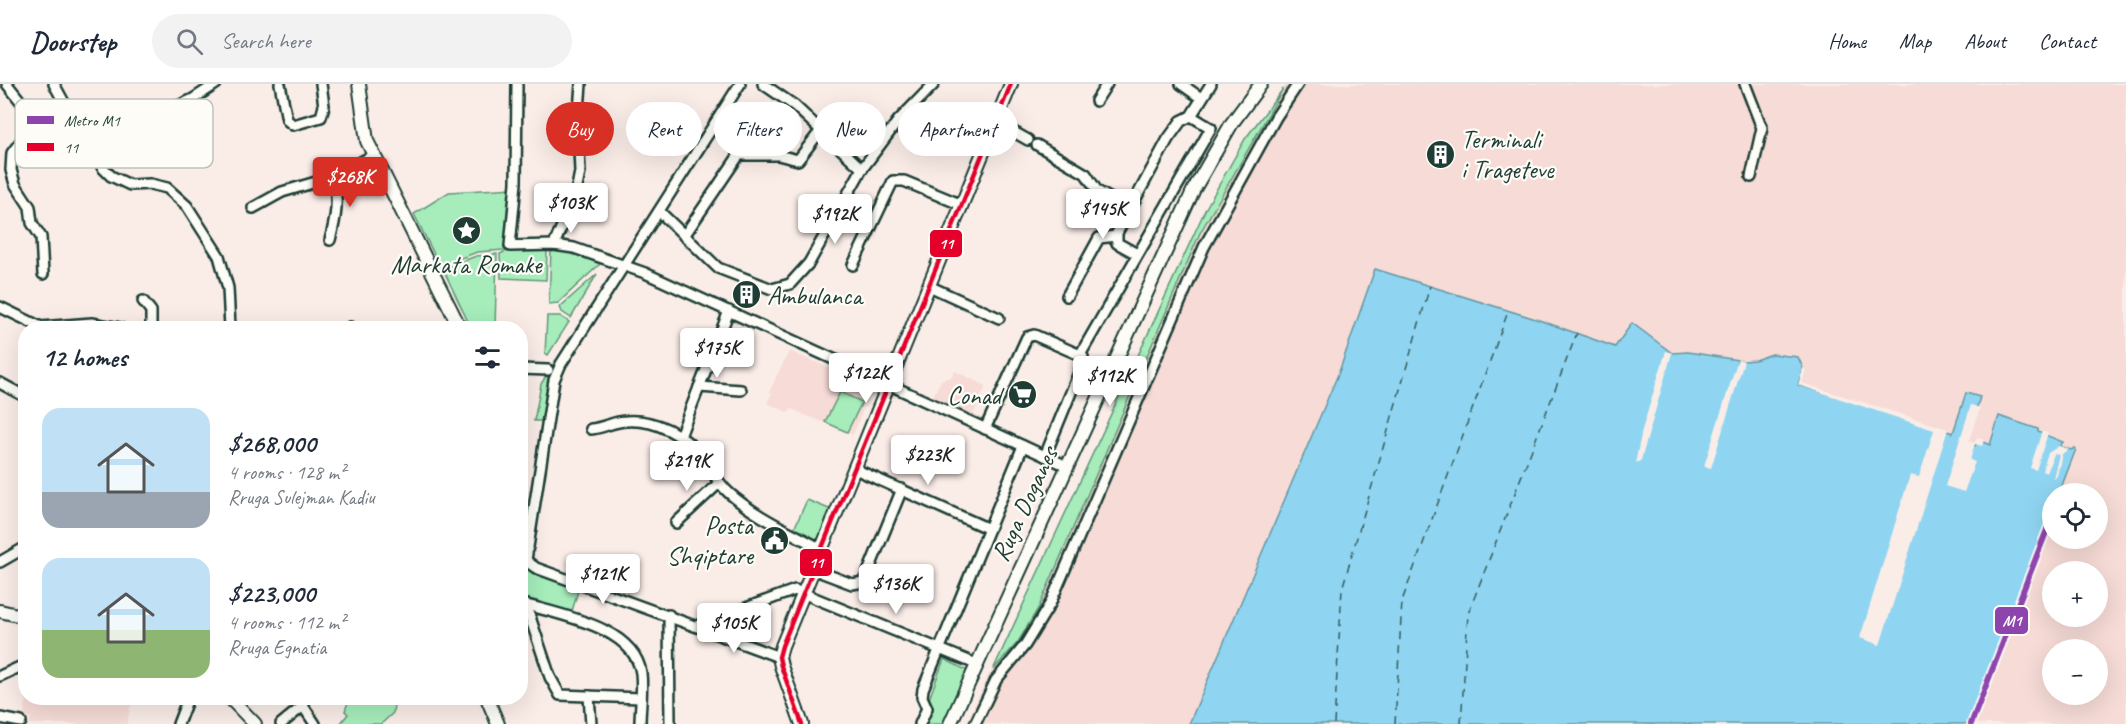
<!DOCTYPE html>
<html lang="en">
<head>
<meta charset="utf-8">
<style>
	:root { --surface:#fff; --page:#f2f2f3; --text:#1f2937; --muted:#747a83; --line:#e0e1e3; --accent:#d93025 }
	body { margin:0; font-family:Caveat,sans-serif; background:var(--page); color:var(--text); height:100vh; display:flex; flex-direction:column; font-size:22px; white-space:nowrap }
	* { box-sizing:border-box; margin:0 }
	p { font-size:20px; color:var(--muted) }
	.icon { flex:none; width:33px; height:33px; fill:none; stroke:currentColor; stroke-width:2; stroke-linecap:round; stroke-linejoin:round }
	.map { position:relative; flex:1; overflow:hidden }
	.drawer { position:absolute; left:18px; top:237px; width:510px; height:384px; display:flex; flex-direction:column; background:var(--surface); border-radius:24px; box-shadow:0 6px 24px #0002 }
	.drawer>* { flex:none }
	.hud { position:absolute; left:546px; top:18px; width:570px; height:54px; display:flex; gap:12px }
	.buttons { position:absolute; left:2042px; top:399px; display:grid; gap:12px }
	.buttons a { display:grid; place-items:center; width:66px; height:66px; border-radius:50%; background:var(--surface); box-shadow:0 6px 24px #0002; font-size:30px }
	.price { position:absolute; translate:-50% -51px; padding:0 14px; border-radius:6px; background:#fff; color:#222; font-size:20px; line-height:39px; filter:drop-shadow(0 2px 3px #0008) }
	.price::after { content:''; position:absolute; left:50%; top:36px; width:18px; height:14px; margin-left:-9px; background:inherit; clip-path:polygon(0 0,100% 0,50% 100%) }
	.price.active { background:var(--accent); color:#fff }
	ul { padding:0; list-style:none }
	li { display:flex; align-items:center; gap:18px; height:150px; padding:0 24px }
	li span { display:grid; place-items:center; flex:none; width:168px; height:120px; border-radius:18px; color:#555 }
	li>.icon { margin-inline-start:auto }
	span .icon { width:72px; height:72px; fill:#fffc; stroke-width:1 }
	li b { font-size:26px }
	h2 { display:flex; justify-content:space-between; align-items:center; height:72px; padding:0 24px; font-size:26px }
	.pill { padding:0 21px; border-radius:27px; background:var(--surface); box-shadow:0 6px 24px #0002; font-size:21px; line-height:54px }
	.pill.active { background:var(--accent); color:#fff }
	header { display:flex; align-items:center; gap:36px; box-sizing:border-box; height:84px; padding:0 30px; background:var(--surface); border-bottom:2px solid var(--line) }
	header strong { font-size:28px }
	nav { display:flex; gap:33px; margin-inline-start:auto; font-size:21px }
	.search { width:420px; height:54px; background:var(--page); display:flex; align-items:center; gap:15px; box-sizing:border-box; padding:0 21px; border-radius:33px; color:var(--muted); font-size:22px }
	.map>svg:first-child { display:block }
	.built { fill:#f6dbd6; fill-rule:evenodd }
	.green { fill:#a6edbb; stroke:#629578; stroke-width:1.5 }
	.water { fill:#8fd5f1; stroke:#6298a5; stroke-width:1.5 }
	.pier { fill:#faede8 }
	.lines { fill:none; stroke-linecap:round; stroke-linejoin:round }
	.ferry { stroke:#355b5a; stroke-width:1.5; stroke-dasharray:8 6; stroke-linecap:butt }
	.street-casing { stroke:#1f3d34; stroke-width:14 }
	.secondary-casing { stroke:#1f3d34; stroke-width:16 }
	.street { stroke:#fdfcf7; stroke-width:9 }
	.secondary { stroke:#fdfcf7; stroke-width:12 }
	.bus-1-casing { stroke:#fdfcf7; stroke-width:9 }
	.bus-1 { stroke:#e4002b; stroke-width:4.5 }
	.metro-1-casing { stroke:#fdfcf7; stroke-width:10 }
	.metro-1 { stroke:#8e44ad; stroke-width:6 }
	.labels { text-anchor:middle; stroke-width:4.5; stroke-linejoin:round; paint-order:stroke }
	.poi-label { font-size:26px; fill:#1f3d34; stroke:#fdfcf7; text-anchor:start }
	.street-label { font-size:26px; fill:#1f3d34; stroke:#fdfcf7 }
	.key { fill:#fdfcf7; stroke:#bac3bc; stroke-width:1.5 }
	.key-label { font-size:16px; fill:#1f3d34 }
	.line-badge { stroke:#fdfcf7; stroke-width:2 }
	.badge-label { font-size:16px; text-anchor:middle; font-weight:bold; fill:#fff }
</style>
</head>
<body>
<header>
<strong>Doorstep</strong>
<div class="search"><svg class="icon" aria-label="search" viewBox="0 0 24 24"><circle cx="10" cy="10" r="6"/><path d="M15 15l6 6"/></svg>Search here</div>
<nav><a>Home</a><a>Map</a><a>About</a><a>Contact</a></nav>
</header>
<div class="map">
<svg width="2126" height="640" viewBox="0 0 2126 640">
	<rect width="100%" height="100%" fill="#faede8"/>
	<filter id="ink" filterUnits="userSpaceOnUse"><feTurbulence type="fractalNoise" baseFrequency=".0167" numOctaves="2"/><feDisplacementMap in="SourceGraphic" scale="12" xChannelSelector="R" yChannelSelector="G"/><feConvolveMatrix kernelMatrix="1 2 1 2 8 2 1 2 1" color-interpolation-filters="sRGB"/></filter>
	<g filter="url(#ink)">
		<g class="built">
			<path d="M1287,0H2126V640H1967L2052,426V454H2097V410L2059,409L2075,364L2071,366L2059,362L2063,357L2000,332L1990,361L1978,357L1976,363L1965,359L1966,309L1953,350L1798,301L1803,284L1789,270H1772L1755,276L1744,277L1688,268L1672,269L1666,267L1658,257L1615,263L1539,236L1375,185L1339,288L1189,640H966L988,592L1018,558L1039,523L1200,149L1260,41ZM2052,488H2097V532H2052ZM2052,566H2097V610H2052Z"/>
			<polygon points="789,267 872,302 853,351 791,325 789,329 767,319 772,309 769,308"/>
			<polygon points="955,287 986,302 973,331 933,312 941,296 951,293"/>
			<polygon points="27,614 132,614 127,640 29,640 31,634 23,633"/>
		</g>
		<g class="green">
			<polygon points="1283,5 1200,149 1039,523 1018,558 993,586 1206,124 1245,55"/>
			<polygon points="514,104 509,161 504,166 477,168 440,182 414,130 449,108"/>
			<polygon points="510,165 547,166 546,196 501,194 500,170"/>
			<polygon points="551,166 571,168 600,180 558,219 549,220"/>
			<polygon points="497,170 495,244 471,244 443,185 476,172"/>
			<polygon points="597,190 571,234 562,228 560,223"/>
			<polygon points="547,232 560,232 569,238 548,271 545,269"/>
			<polygon points="556,276 543,337 534,337 541,300"/>
			<polygon points="840,308 862,318 847,348 825,338"/>
			<polygon points="807,416 834,427 821,459 794,445"/>
			<polygon points="527,484 580,500 570,534 521,518 521,504"/>
			<polygon points="944,575 968,587 945,640 925,640 932,624 929,615"/>
			<polygon points="347,614 389,614 394,620 393,629 381,640 340,640 348,630 345,627 348,618"/>
		</g>
		<polygon class="water" points="1375,185 1539,236 1615,263 1632,239 1672,269 1688,268 1744,277 1755,276 1772,270 1798,273 1803,284 1798,301 1953,349 1966,309 1980,313 1966,359 1975,362 1978,356 1990,361 1999,332 2038,345 2038,348 2063,358 2060,362 2071,366 2075,364 2076,365 2059,409 2052,410 2052,426 1967,640 1189,640 1339,288"/>
		<g class="pier">
			<polygon points="1666,267 1672,269 1641,376 1637,379 1636,375 1642,346"/>
			<polygon points="1738,275 1744,277 1711,384 1704,382"/>
			<polygon points="1803,284 1806,285 1802,299 1948,345 1880,561 1860,554 1910,391 1919,393 1934,346 1798,301"/>
			<polygon points="1971,321 1980,324 1969,357 1974,359 1978,353 1984,356 1982,362 1975,360 1970,376 1975,378 1964,408 1945,402"/>
			<polygon points="2042,347 2048,349 2036,386 2030,384"/>
			<polygon points="2059,362 2069,365 2062,370 2057,392 2053,394 2059,371 2054,370 2047,389 2042,387 2048,369"/>
		</g>
		<g class="lines">
			<g class="ferry">
				<polyline points="1334,640 1342,505 1430,202"/>
				<polyline points="1395,640 1402,517 1508,228"/>
				<polyline points="1461,640 1468,530 1577,249"/>
			</g>
			<defs>
				<g id="street">
					<polyline points="7,0 45,48"/>
					<polyline points="54,0 74,37 94,61 102,83 111,92 130,101 150,100 167,104 187,122 219,172 228,204 230,244"/>
					<polyline points="280,0 287,36 293,41 321,33 324,22 321,0"/>
					<polyline points="517,0 516,99 510,162 554,161 574,164 645,189 1067,382"/>
					<polyline points="763,0 795,22 862,85"/>
					<polyline points="1181,0 1201,14"/>
					<polyline points="1745,0 1762,44 1751,93"/>
					<polyline points="1096,17 1107,0"/>
					<polyline points="996,38 1028,56"/>
					<polyline points="94,61 193,15 216,0"/>
					<polyline points="1037,61 1086,90 1097,107 1130,126"/>
					<polyline points="253,124 282,108 333,93 374,71"/>
					<polyline points="660,128 718,184 772,205 790,200 809,179 862,85 898,37 934,0"/>
					<polyline points="684,152 739,71 778,71 798,76 821,46"/>
					<path d="M330,156C336,134 339,115 333,93"/>
					<polyline points="554,161 576,108 580,88 578,40 581,0"/>
					<polyline points="1137,170 1117,159 1117,149 1168,55 1181,37 1191,32 1211,0"/>
					<polyline points="853,181 893,97 904,97 962,121"/>
					<polyline points="43,190 41,153 32,139 30,123 15,100 11,86 12,69 21,57 74,37"/>
					<polyline points="929,202 999,234"/>
					<polyline points="1067,212 1099,154 1116,152"/>
					<polyline points="143,217 151,227 151,244"/>
					<polyline points="0,223 41,243 92,239 120,244"/>
					<polyline points="350,243 351,244"/>
					<polyline points="1080,271 1211,44 1191,32"/>
					<polyline points="520,285 548,286"/>
					<polyline points="0,299 26,313"/>
					<polyline points="699,303 741,306"/>
					<path d="M591,345C603,344 615,337 626,337C656,335 683,350 702,373C711,385 717,398 729,409C756,433 791,448 823,466"/>
					<polyline points="985,345 1027,253 1034,251 1080,271 1083,273 1083,279 1045,372"/>
					<polyline points="680,352 729,227"/>
					<polyline points="855,385 989,445"/>
					<polyline points="676,439 719,399"/>
					<polyline points="522,474 536,484 779,573"/>
					<polyline points="526,476 554,296 561,280 740,0"/>
					<polyline points="0,478 26,463"/>
					<polyline points="815,486 852,500 864,498 899,512"/>
					<polyline points="864,498 902,405"/>
					<path d="M520,519C559,531 634,542 641,589C643,606 640,624 640,640"/>
					<polyline points="526,521 550,593 560,611 641,614"/>
					<polyline points="669,531 670,640"/>
					<polyline points="697,542 795,506 976,580"/>
					<polyline points="0,592 26,580"/>
					<polyline points="589,612 591,640"/>
					<polyline points="306,614 303,622 315,640"/>
					<polyline points="0,634 21,638"/>
					<polyline points="178,640 188,614"/>
					<polyline points="281,640 303,622"/>
					<polyline points="920,640 927,624 922,613 923,605 1023,362"/>
					<polyline points="975,640 996,596 1025,561 1050,520 1204,163 1276,33 1298,0"/>
				</g>
				<g id="secondary">
					<polyline points="359,0 367,57 460,244"/>
					<polyline points="0,527 26,533"/>
					<polyline points="230,614 255,640"/>
					<polyline points="487,614 498,640"/>
					<polyline points="802,640 781,582 779,573 782,562 1011,0"/>
					<polyline points="950,640 1194,105 1232,39 1261,0"/>
				</g>
			</defs>
			<use href="#street" class="street-casing"/>
			<use href="#secondary" class="secondary-casing"/>
			<use href="#street" class="street"/>
			<use href="#secondary" class="secondary"/>
			<defs>
				<polyline id="bus-1" points="802,640 781,582 779,573 782,562 1011,0"/>
			</defs>
			<use href="#bus-1" class="bus-1-casing"/>
			<use href="#bus-1" class="bus-1"/>
			<defs>
				<polyline id="metro-1" points="1971,640 2052,433"/>
			</defs>
			<use href="#metro-1" class="metro-1-casing"/>
			<use href="#metro-1" class="metro-1"/>
		</g>
	</g>
	<defs>
		<symbol id="building-disc" viewBox="-11 -11 22 22"><circle r="9.5" fill="#1f3d34" stroke="#fdfcf7"/><path d="M-4-6H4V6H1V3H-1V6H-4ZM-2.5-4.3h1.7v1.8h-1.7ZM.8-4.3h1.7v1.8H.8ZM-2.5-1h1.7V.8h-1.7ZM.8-1h1.7V.8H.8Z" fill="#fff"/></symbol>
		<symbol id="sight-disc" viewBox="-11 -11 22 22"><circle r="9.5" fill="#1f3d34" stroke="#fdfcf7"/><path d="M0-6L1.8-2.2L6-1.7L2.9 1.2L3.7 5.4L0 3.3L-3.7 5.4L-2.9 1.2L-6-1.7L-1.8-2.2Z" fill="#fff"/></symbol>
		<symbol id="supermarket-disc" viewBox="-11 -11 22 22"><circle r="9.5" fill="#1f3d34" stroke="#fdfcf7"/><path d="M-6-5.5h2.5l.6 2H6L4.5 2H-2.5L-4.4-4H-6ZM-1.5 3.2a1.3 1.3 0 1 0 .1 0ZM3 3.2a1.3 1.3 0 1 0 .1 0Z" fill="#fff"/></symbol>
		<symbol id="civic-disc" viewBox="-11 -11 22 22"><circle r="9.5" fill="#1f3d34" stroke="#fdfcf7"/><path d="M-.6-6.5H3V-4.5H.6V-3L4-1V1h2V6H-6V1h2V-1L-.6-3ZM-1.2 2.5V6h2.4V2.5Z" fill="#fff"/></symbol>
	</defs>
	<g fill-rule="evenodd">
		<use href="#building-disc" x="1424" y="54" width="33" height="33"/>
		<use href="#sight-disc" x="450" y="130" width="33" height="33"/>
		<use href="#building-disc" x="730" y="194" width="33" height="33"/>
		<use href="#supermarket-disc" x="1006" y="294" width="33" height="33"/>
		<use href="#civic-disc" x="758" y="440" width="33" height="33"/>
	</g>
	<g class="labels">
		<g class="poi-label">
			<text x="1461" y="64">Terminali<tspan x="1461" dy="30">i Trageteve</tspan></text>
			<text x="466" y="189" text-anchor="middle">Markata Romake</text>
			<text x="767" y="220">Ambulanca</text>
			<text x="1001" y="320" text-anchor="end">Conad</text>
			<text x="753" y="450" text-anchor="end">Posta<tspan x="753" dy="30">Shqiptare</tspan></text>
		</g>
		<g class="street-label">
			<text transform="translate(1024 420) rotate(-65)" y="9">Ruga Doganes</text>
		</g>
	</g>
	<rect x="15" y="15" width="198" height="69" rx="9" class="key"/>
	<rect x="27" y="32" width="27" height="8" fill="#8e44ad"/>
	<rect x="27" y="59" width="27" height="8" fill="#e4002b"/>
	<g class="key-label">
		<text x="64" y="42">Metro M1</text>
		<text x="64" y="69">11</text>
	</g>
	<g class="line-badge">
		<rect x="929" y="145" width="34" height="29" rx="6" fill="#e4002b"/>
		<rect x="799" y="464" width="34" height="29" rx="6" fill="#e4002b"/>
		<rect x="1994" y="522" width="35" height="29" rx="6" fill="#8e44ad"/>
	</g>
	<g class="badge-label">
		<text x="946" y="165">11</text>
		<text x="816" y="484">11</text>
		<text x="2012" y="542">M1</text>
	</g>
</svg>
<div class="buttons">
<a><svg class="icon" aria-label="locate" viewBox="0 0 24 24"><circle cx="12" cy="12" r="6"/><path d="M12 2v4M12 18v4M2 12h4M18 12h4"/></svg></a>
<a>+</a>
<a>−</a>
</div>
<b class="price active" style="left:350px;top:124px">$268K</b>
<b class="price" style="left:571px;top:150px">$103K</b>
<b class="price" style="left:1103px;top:156px">$145K</b>
<b class="price" style="left:835px;top:161px">$192K</b>
<b class="price" style="left:717px;top:295px">$175K</b>
<b class="price" style="left:866px;top:320px">$122K</b>
<b class="price" style="left:1110px;top:323px">$112K</b>
<b class="price" style="left:928px;top:402px">$223K</b>
<b class="price" style="left:687px;top:408px">$219K</b>
<b class="price" style="left:603px;top:521px">$121K</b>
<b class="price" style="left:896px;top:531px">$136K</b>
<b class="price" style="left:734px;top:570px">$105K</b>
<div class="hud">
<a class="pill active">Buy</a>
<a class="pill">Rent</a>
<a class="pill">Filters</a>
<a class="pill">New</a>
<a class="pill">Apartment</a>
</div>
<section class="drawer">
<h2>12 homes<svg class="icon" aria-label="filters" viewBox="0 0 24 24"><path d="M4 7h16M4 17h16"/><circle cx="9" cy="7" r="2"/><circle cx="15" cy="17" r="2"/></svg></h2>
<ul>
<li><span style="background:linear-gradient(#bfe0f5 70%,#9aa5b1 0)"><svg class="icon" aria-label="home" viewBox="0 0 24 24"><path d="M3 11l9-7 9 7M6 9v11h12V9"/></svg></span><div><b>$268,000</b><p>4 rooms · 128 m²</p><p>Rruga Sulejman Kadiu</p></div></li>
<li><span style="background:linear-gradient(#bfe0f5 60%,#8fb573 0)"><svg class="icon" aria-label="home" viewBox="0 0 24 24"><path d="M3 11l9-7 9 7M6 9v11h12V9"/></svg></span><div><b>$223,000</b><p>4 rooms · 112 m²</p><p>Rruga Egnatia</p></div></li>
</ul>
</section>
</div>
</body>
</html>
